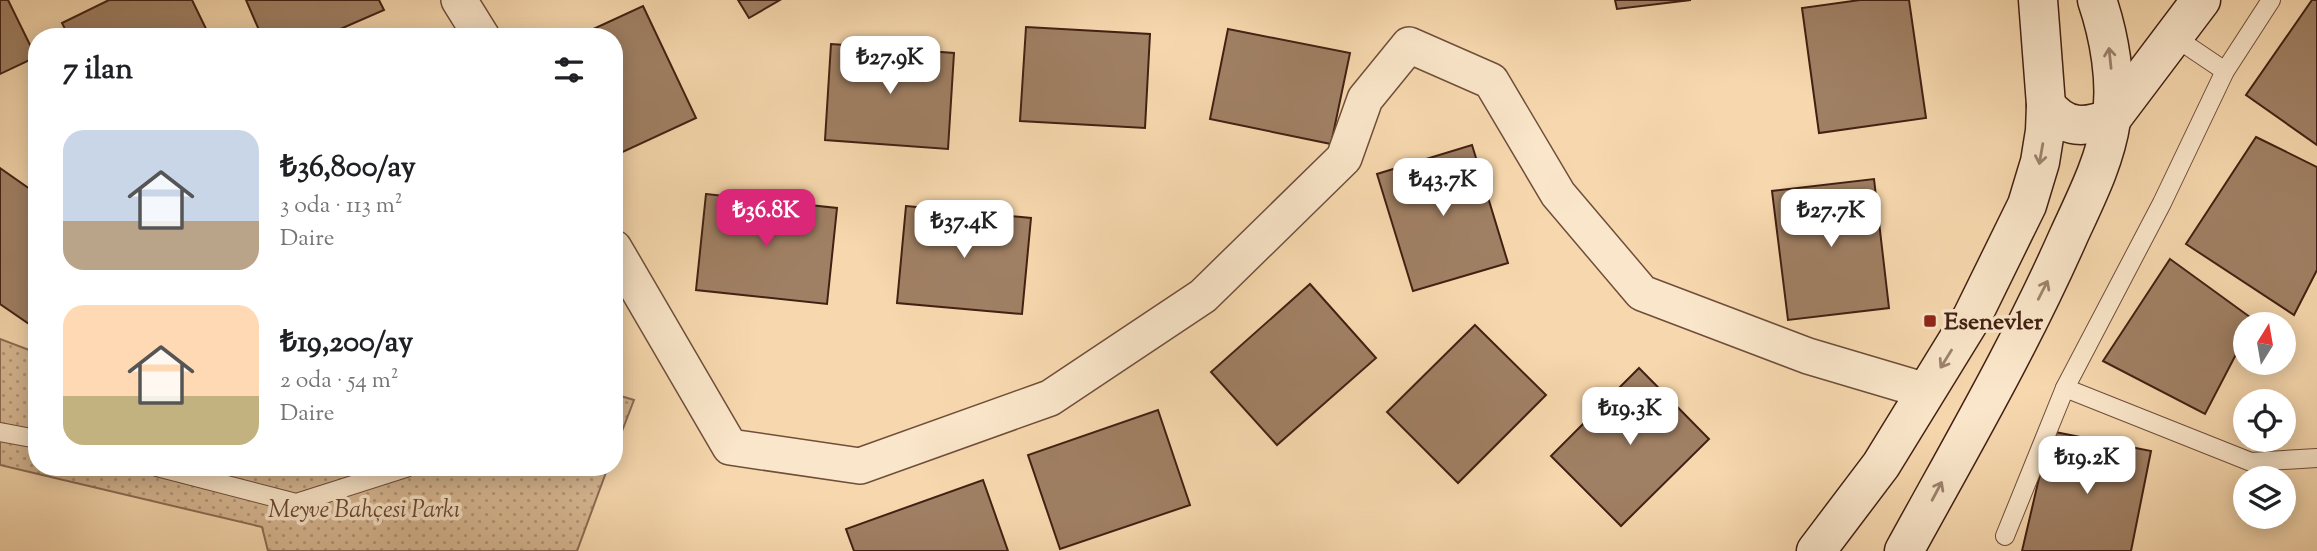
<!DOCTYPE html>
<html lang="tr">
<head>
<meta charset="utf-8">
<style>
	:root { --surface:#fff; --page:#f6f6f6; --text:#202124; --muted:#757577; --accent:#db2777 }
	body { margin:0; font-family:"Sorts Mill Goudy",serif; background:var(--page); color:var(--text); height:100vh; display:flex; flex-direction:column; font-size:26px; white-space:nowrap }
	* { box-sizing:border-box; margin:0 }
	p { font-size:23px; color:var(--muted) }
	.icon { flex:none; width:38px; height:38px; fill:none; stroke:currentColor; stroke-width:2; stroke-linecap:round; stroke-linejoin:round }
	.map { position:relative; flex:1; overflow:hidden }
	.panel { position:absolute; left:28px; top:28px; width:595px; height:448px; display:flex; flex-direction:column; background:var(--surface); border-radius:28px; box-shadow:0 4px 18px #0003 }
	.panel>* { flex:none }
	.needle { width:46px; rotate:11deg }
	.tools { position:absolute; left:2233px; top:312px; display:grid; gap:14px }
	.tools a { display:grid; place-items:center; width:63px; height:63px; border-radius:50%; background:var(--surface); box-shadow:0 4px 18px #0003; font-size:35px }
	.price { position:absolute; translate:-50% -60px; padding:0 16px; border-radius:14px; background:#fff; color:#222; font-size:23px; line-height:46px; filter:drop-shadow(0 2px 4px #0008) }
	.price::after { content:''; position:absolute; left:50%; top:42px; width:21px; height:16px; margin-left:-10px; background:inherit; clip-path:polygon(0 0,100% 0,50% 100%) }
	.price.selected { background:var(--accent); color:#fff }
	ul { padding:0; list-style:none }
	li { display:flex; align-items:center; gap:21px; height:175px; padding:0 35px }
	li span { display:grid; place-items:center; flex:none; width:196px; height:140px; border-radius:21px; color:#555 }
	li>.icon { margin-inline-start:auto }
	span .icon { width:84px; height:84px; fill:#fffc; stroke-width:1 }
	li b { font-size:30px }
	h2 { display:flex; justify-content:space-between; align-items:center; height:84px; padding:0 35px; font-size:30px }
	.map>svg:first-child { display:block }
	.park { fill:url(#park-dots); stroke:#8d6c54; stroke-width:2 }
	.building { fill:#a08064; stroke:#422013; stroke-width:2 }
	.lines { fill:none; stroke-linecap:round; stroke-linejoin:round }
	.lane-casing { stroke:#6f4e3a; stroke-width:20 }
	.street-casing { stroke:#6f4e3a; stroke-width:38 }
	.secondary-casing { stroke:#422013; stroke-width:41 }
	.lane { stroke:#fae6ca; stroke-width:18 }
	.street { stroke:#fae6ca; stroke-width:35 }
	.secondary { stroke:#fae6ca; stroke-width:38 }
	.oneway { stroke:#9e836e }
	.poi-dot { fill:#8f2418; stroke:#fae6ca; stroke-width:2.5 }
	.labels { text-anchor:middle; stroke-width:7; stroke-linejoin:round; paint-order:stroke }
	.poi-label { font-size:24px; font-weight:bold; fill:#422013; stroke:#fae6ca; text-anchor:start }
	.park-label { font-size:24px; font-style:italic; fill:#684633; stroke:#fae6ca }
</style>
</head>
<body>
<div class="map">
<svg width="2317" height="551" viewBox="0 0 2317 551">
	<defs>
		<pattern id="park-dots" width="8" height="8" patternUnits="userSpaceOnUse" patternTransform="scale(1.75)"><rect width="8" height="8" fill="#d8b994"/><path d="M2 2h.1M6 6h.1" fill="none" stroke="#b19678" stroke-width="1.8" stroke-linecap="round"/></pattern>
	</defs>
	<rect width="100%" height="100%" fill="#f7d8ae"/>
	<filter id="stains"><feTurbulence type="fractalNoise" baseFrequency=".00286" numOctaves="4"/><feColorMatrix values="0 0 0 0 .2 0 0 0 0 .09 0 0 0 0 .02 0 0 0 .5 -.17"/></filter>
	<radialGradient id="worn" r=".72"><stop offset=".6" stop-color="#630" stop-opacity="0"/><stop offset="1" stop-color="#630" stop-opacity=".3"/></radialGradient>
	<g class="park">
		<polygon points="0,339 37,353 37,467 608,467 577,551 268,551 262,527 0,465"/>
		<polygon points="614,394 634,400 614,452"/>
	</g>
	<g class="building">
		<polygon points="0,0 8,0 36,57 0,74"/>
		<polygon points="109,0 192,0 210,37 69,37 62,23"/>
		<polygon points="246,0 379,0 384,10 322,37 262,37"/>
		<polygon points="738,0 780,0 749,18"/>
		<polygon points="1615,0 1691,0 1617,9"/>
		<polygon points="1860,0 1909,0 1926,118 1819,133 1802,8"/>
		<polygon points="2312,0 2317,0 2317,145 2246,95"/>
		<polygon points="643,6 696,118 614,156 614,37 576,37"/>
		<polygon points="1026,27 1150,34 1145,128 1020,121"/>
		<polygon points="1228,29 1350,53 1331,144 1210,119"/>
		<polygon points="831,44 954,53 948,149 825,140"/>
		<polygon points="2256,137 2317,167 2317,270 2294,315 2186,244"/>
		<polygon points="1472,145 1508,263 1413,291 1377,174"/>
		<polygon points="0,168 37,194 37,325 35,328 0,304"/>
		<polygon points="1874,179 1889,308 1788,320 1772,191"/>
		<polygon points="706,194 837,208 827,304 696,290"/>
		<polygon points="906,206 1031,218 1022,314 897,303"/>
		<polygon points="2170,259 2254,320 2252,324 2245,324 2245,337 2205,414 2103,361"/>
		<polygon points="1310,284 1376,358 1277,445 1211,372"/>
		<polygon points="1475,325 1546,395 1458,483 1387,412"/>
		<polygon points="1639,368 1709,439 1621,526 1551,456"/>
		<polygon points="1158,410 1190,505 1060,549 1028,455"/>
		<polygon points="2050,431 2151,451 2131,551 2022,551"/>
		<polygon points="983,480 1008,551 854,551 846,529"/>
	</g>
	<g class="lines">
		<defs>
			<g id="lane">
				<polyline points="2173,36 2225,71"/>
				<polyline points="2065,388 2251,462 2317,458"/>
				<polyline points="0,432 37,439"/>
				<polyline points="157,467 296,503 406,468"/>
				<polyline points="2005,536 2065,388 2162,203 2225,71 2271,0"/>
			</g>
			<g id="street">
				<polyline points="459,0 482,37"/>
				<polyline points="614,248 730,447 860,466 1050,398 1203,296 1344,158 1365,99 1409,45 1491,81 1558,194 1642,293 1808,356 1926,391"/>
			</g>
			<g id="secondary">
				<path d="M2046,105C2066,130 2085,128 2112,118"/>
				<polyline points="2112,118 2201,0"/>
				<polyline points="1816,551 1881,465 1972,317 2027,205 2040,162 2045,131 2046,105 2038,0"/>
				<path d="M1904,551C1961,447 2021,344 2069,235C2086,198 2105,161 2111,121C2118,83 2109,35 2097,0"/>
			</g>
		</defs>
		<use href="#lane" class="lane-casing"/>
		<use href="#street" class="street-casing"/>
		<use href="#secondary" class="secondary-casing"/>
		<use href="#lane" class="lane"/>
		<use href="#street" class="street"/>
		<use href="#secondary" class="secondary"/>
	</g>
	<defs><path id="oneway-shaft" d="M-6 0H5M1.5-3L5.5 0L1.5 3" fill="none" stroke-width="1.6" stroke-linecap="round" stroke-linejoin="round" transform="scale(1.75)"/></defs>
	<g class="oneway">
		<use href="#oneway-shaft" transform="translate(2110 58) rotate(-96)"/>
		<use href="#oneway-shaft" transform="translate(2041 154) rotate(100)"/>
		<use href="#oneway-shaft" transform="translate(2043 290) rotate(-63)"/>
		<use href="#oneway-shaft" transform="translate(1946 359) rotate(122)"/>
		<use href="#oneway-shaft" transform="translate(1937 491) rotate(-62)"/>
	</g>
	<rect class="poi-dot" x="1923" y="314" width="14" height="14" rx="3.5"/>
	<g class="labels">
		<g class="poi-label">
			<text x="1944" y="329">Esenevler</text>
		</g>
		<g class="park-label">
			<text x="364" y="517">Meyve Bahçesi Parkı</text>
		</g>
	</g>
	<rect width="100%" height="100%" filter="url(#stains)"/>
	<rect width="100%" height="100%" fill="url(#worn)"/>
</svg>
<div class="tools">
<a><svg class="needle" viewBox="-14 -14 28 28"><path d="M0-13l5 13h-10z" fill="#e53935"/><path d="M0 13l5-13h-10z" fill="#757577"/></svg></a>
<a><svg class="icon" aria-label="locate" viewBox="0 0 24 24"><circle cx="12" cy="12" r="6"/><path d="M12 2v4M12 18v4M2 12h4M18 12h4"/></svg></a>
<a><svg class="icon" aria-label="layers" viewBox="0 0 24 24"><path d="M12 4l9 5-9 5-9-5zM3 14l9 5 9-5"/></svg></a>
</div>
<b class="price" style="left:890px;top:96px">₺27.9K</b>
<b class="price" style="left:1443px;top:218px">₺43.7K</b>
<b class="price selected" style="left:766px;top:249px">₺36.8K</b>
<b class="price" style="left:1831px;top:249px">₺27.7K</b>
<b class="price" style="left:964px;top:260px">₺37.4K</b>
<b class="price" style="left:1630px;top:447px">₺19.3K</b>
<b class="price" style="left:2087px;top:496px">₺19.2K</b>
<section class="panel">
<h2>7 ilan<svg class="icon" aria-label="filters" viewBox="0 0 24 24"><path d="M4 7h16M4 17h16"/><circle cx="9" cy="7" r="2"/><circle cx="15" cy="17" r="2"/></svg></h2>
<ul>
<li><span style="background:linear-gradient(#c9d6e8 65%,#b9a48a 0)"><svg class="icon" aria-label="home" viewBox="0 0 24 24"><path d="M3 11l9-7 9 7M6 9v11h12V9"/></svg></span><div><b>₺36,800/ay</b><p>3 oda · 113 m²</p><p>Daire</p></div></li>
<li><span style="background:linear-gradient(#ffd9b3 65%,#c2b280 0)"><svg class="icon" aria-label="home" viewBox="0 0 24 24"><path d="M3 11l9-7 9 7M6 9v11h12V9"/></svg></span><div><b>₺19,200/ay</b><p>2 oda · 54 m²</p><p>Daire</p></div></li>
</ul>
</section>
</div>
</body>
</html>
